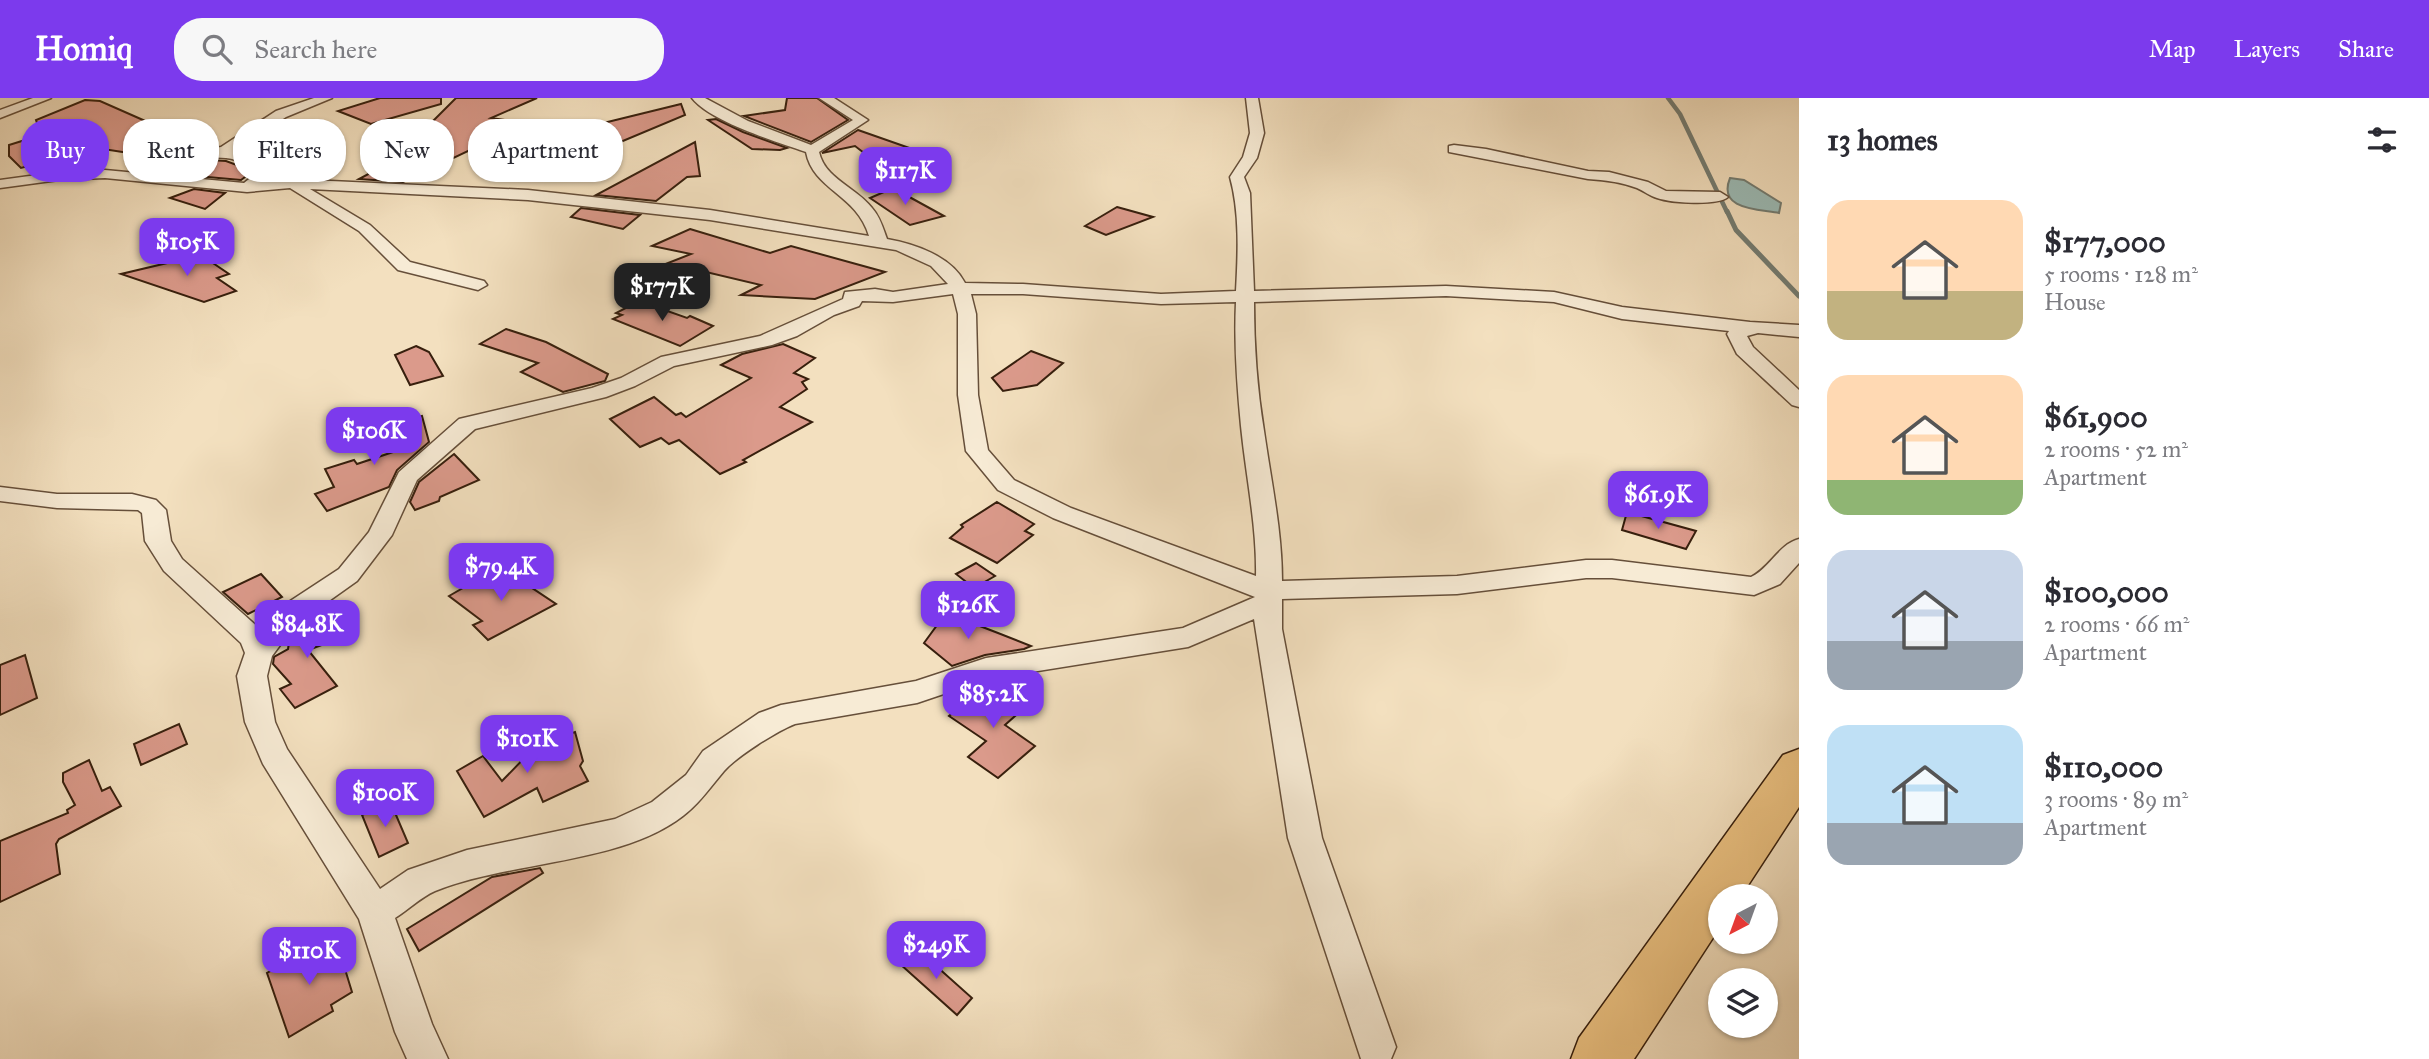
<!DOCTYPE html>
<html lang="en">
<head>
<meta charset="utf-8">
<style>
	:root { --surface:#fff; --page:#f7f7f7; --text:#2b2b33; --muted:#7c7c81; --accent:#7c3aed }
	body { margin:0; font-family:"IM FELL Great Primer",serif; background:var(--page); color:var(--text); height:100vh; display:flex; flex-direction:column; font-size:26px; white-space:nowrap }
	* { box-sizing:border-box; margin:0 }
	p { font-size:23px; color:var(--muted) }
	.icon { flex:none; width:38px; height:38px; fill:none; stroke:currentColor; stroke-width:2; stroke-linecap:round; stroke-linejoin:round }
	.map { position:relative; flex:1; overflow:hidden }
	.drawer { display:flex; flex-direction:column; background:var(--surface); width:630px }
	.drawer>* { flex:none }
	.guide { position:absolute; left:21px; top:21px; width:665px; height:63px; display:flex; gap:14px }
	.needle { width:46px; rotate:221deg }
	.controls { position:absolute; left:1708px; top:786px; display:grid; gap:14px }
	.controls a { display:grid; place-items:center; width:70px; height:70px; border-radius:50%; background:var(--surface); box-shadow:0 2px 5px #0004; font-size:35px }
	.price { position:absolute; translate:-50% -60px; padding:0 16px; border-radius:14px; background:var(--accent); color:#fff; font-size:23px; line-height:46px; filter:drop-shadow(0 2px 4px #0008) }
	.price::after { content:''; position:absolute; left:50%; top:42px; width:21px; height:16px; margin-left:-10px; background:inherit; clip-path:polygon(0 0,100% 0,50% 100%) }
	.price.on { background:#222; color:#fff }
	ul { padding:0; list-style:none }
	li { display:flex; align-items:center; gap:21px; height:175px; padding:0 28px }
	li span { display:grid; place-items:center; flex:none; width:196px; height:140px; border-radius:21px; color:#555 }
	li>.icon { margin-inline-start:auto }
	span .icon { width:84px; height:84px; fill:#fffc; stroke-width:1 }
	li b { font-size:30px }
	h2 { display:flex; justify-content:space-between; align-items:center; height:84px; padding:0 28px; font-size:30px }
	.chip { padding:0 24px; border-radius:28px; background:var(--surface); box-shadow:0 2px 5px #0004; font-size:24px; line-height:63px }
	.chip.on { background:var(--accent); color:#fff }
	header { display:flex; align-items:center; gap:42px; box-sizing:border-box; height:98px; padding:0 35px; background:var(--accent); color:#fff }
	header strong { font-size:33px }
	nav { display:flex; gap:38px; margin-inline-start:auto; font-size:24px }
	.search { width:490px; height:63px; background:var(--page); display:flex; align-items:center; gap:18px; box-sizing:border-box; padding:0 24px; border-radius:28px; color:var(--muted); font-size:26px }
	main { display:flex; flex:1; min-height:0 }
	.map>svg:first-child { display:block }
	.water { fill:#9cbcb7; stroke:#747d73; stroke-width:2 }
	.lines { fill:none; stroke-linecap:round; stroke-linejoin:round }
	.stream-far1 { stroke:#747d73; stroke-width:4.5 }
	.stream { stroke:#747d73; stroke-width:5 }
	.building { fill:#db9a8b; stroke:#371f0d; stroke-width:2 }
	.minor-casing { stroke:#664f3a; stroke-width:3 }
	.highway-casing { stroke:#371f0d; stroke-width:3 }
	.minor { fill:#f7ebd5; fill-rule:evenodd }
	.highway { fill:#eac080; fill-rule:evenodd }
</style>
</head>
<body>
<header>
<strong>Homiq</strong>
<div class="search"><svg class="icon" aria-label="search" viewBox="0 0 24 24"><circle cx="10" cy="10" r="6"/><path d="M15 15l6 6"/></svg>Search here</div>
<nav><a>Map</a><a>Layers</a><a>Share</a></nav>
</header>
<main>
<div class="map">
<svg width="1799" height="961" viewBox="0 0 1799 961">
	<rect width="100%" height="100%" fill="#f3e0bf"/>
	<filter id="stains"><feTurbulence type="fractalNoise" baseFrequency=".00286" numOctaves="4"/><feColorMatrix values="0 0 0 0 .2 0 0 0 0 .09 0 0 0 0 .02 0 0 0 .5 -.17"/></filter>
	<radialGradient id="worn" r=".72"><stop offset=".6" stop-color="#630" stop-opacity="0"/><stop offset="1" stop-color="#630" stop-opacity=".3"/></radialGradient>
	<path class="water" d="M1730,80L1744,82L1781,105L1779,115C1758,111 1717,112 1730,80Z"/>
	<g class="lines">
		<polyline class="stream-far1" points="1668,0 1680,16 1727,114"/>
		<polyline class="stream" points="1727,113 1736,132 1799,198"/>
	</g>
	<g class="building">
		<polygon points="380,0 441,0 441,6 371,26 338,13"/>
		<polygon points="456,0 537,0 491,20 575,32 681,6 685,17 556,71 546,78 472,51 403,84 359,81 417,50 414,42"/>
		<polygon points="787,0 817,0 848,22 811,44 744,18 785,12"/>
		<polygon points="85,2 100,3 168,33 146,41 151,58 148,58 97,50 21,70 9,58 9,47 41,37 36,22"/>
		<polygon points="716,21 743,34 787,50 780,52 752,51 708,22"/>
		<polygon points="858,32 918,53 909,56 945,74 903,85 855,48 822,55"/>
		<polygon points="255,42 270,51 287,46 266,63 239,52"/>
		<polygon points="695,44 700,78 687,79 656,103 596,97"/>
		<polygon points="210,62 226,63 253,73 241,82 174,76 205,68 189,65"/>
		<polygon points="893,90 944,118 910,127 870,100"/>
		<polygon points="194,91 225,95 205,111 170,100"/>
		<polygon points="1117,109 1153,119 1106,137 1085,128"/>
		<polygon points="581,110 640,117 623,131 571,119"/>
		<polygon points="690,131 770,155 791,148 885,174 815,201 741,197 761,187 668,165 691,156 652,148"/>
		<polygon points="201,157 229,176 217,180 236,193 204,204 121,176"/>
		<polygon points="639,203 687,220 690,218 713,228 680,248 613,221 622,217 616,215"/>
		<polygon points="506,231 546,244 608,276 605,283 563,294 521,274 538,265 480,246"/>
		<polygon points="783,246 815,260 794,275 808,281 802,284 807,291 780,309 812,324 743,362 746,364 720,376 679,342 669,346 661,340 640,349 610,321 654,299 676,317 681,315 686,319 751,280 721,267 742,256"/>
		<polygon points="416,248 429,254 443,278 410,287 395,257"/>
		<polygon points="1031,253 1063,265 1037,287 1003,293 992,280"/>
		<polygon points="422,318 429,344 397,372 389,389 327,413 315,396 334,389 325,371 354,362 357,366 396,353 390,326"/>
		<polygon points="454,356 479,382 440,399 439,403 415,412 410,404 419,384"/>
		<polygon points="997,404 1034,426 1025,433 1033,437 997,465 950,440 963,429 961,427"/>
		<polygon points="1627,414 1696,433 1686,451 1622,432"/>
		<polygon points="976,465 995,478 974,490 956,476"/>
		<polygon points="505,472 556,506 488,542 473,527 482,523 449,498 477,482 483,486"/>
		<polygon points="261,476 282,499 248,516 223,494"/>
		<polygon points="323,510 341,540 308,552 337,588 295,610 280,591 291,586 273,566 274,559 288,551 290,538 297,529"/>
		<polygon points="946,515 998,535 1031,548 1024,551 985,557 952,568 924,545"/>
		<polygon points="25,557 37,600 0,617 0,567"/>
		<polygon points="988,586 1024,610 1005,627 1035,648 998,680 968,659 986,643 949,618"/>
		<polygon points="179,626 187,646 141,667 134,646"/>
		<polygon points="575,634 583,663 580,668 588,683 543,704 537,690 484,719 457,673 483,658 502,683 537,647"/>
		<polygon points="89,662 102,693 110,689 121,708 59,741 56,746 60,776 0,804 0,743 68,715 67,712 75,707 63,684 63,675"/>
		<polygon points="390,703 408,745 379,759 362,717"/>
		<polygon points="540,770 543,775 419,853 407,831 492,779"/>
		<polygon points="337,845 352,894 331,907 333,913 289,939 267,875 319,846 322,853"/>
		<polygon points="916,850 972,900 957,917 900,866"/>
	</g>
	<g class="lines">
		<defs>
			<g id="minor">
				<polygon points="33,0 51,0 0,20 0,12"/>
				<path d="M314,0H332L286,19L233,53C248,58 264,61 275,73L264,83L287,81L528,92L710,112L869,138C857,96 813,92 806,54C775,43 711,24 692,0H705L748,23L811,47L853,22L819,0H834L868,22L819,54C825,81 856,89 872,110C880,119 883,130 887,141C915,146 951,158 965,185L1023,186L1161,196L1236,193C1238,156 1240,115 1230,79L1243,59L1250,35L1246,0H1258L1264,35L1257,60L1244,79L1250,95L1254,193L1446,188L1554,194L1622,209L1750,224L1799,227V239L1758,235L1747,238L1753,249L1799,292V309L1792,307L1737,256L1727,236L1729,233L1622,221L1554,204L1446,198L1254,204C1254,247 1257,290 1264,333C1271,383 1282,432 1282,483L1457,478L1586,462H1612L1751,479C1770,470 1779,446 1799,441V465L1780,486L1754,497L1612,480H1586L1457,496L1282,501V531L1322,740L1396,949L1391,961H1361L1288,740L1254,521L1188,549L988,581L917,605L795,626C777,633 736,659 724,673C709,691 696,710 676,723C613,766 507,764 435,793C421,799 408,812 395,820L432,926L448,961H407L395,934L359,821L263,666L245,624L237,578L245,555L241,545L164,473L145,443L142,415L138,412L57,410L0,403V389L57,396H132L156,402L166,412L171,443L182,461L261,532L275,513L339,471L369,434L399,374L459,321L592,290L621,280L661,259L760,238L843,201L845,194L875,191L893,194L948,186L931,168L896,152L710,122L528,102L310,91L370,127L410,164L484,183L487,187L478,192L398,172L359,133L290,90L247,94L105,80L59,82L0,90V82L59,74L105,72L244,85L259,73C214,41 174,77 128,66L126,63L133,59L148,61L221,49L276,13ZM953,196L958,216V297L966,353L998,392L1053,420L1255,499L1183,530L986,560L916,583L781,607L759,615L703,653L686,677L652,704L615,721L467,752L408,772L380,791L287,651L275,624L267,578L272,558L295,527L357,483L392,437L417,382L475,331L606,299L635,288L674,268L772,247L797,238L834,217L859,208L862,203L893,204ZM971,196H1023L1161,206L1236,204C1234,246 1237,287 1241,328C1246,379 1257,428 1256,478L1071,410L1014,382L988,352L978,297L976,216Z"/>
				<path d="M1454,47L1486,51L1588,73L1609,74L1648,84L1666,93L1720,94L1728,99C1718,108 1671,105 1657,100C1650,98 1644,93 1637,90C1621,84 1605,82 1588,81L1449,54V48Z"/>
			</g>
			<polygon id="highway" points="1799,651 1799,709 1741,798 1720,798 1720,829 1634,961 1571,961 1579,940 1783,657"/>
		</defs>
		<use href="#minor" class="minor-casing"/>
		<use href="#highway" class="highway-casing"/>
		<use href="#minor" class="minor"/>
		<use href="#highway" class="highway"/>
	</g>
	<rect width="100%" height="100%" filter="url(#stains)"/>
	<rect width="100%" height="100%" fill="url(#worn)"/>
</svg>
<div class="controls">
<a><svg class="needle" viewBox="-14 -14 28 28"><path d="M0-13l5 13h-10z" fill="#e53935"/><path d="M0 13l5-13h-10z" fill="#7c7c81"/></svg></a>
<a><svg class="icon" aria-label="layers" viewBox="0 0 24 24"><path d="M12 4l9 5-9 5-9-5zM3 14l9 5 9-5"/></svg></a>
</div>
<b class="price" style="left:905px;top:109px">$117K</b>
<b class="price" style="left:187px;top:180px">$105K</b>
<b class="price on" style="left:662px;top:225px">$177K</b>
<b class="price" style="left:374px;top:369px">$106K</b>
<b class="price" style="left:1658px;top:433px">$61.9K</b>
<b class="price" style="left:501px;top:505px">$79.4K</b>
<b class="price" style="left:968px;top:543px">$126K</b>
<b class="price" style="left:307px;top:562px">$84.8K</b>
<b class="price" style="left:993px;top:632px">$85.2K</b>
<b class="price" style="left:527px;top:677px">$101K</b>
<b class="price" style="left:385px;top:731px">$100K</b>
<b class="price" style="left:936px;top:883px">$249K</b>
<b class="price" style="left:309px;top:889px">$110K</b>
<div class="guide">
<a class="chip on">Buy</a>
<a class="chip">Rent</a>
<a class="chip">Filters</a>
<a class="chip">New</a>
<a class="chip">Apartment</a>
</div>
</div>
<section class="drawer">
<h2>13 homes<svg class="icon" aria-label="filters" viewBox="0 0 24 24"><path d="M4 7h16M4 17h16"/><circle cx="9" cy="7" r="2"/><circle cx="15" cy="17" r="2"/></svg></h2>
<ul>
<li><span style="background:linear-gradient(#ffd9b3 65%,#c2b280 0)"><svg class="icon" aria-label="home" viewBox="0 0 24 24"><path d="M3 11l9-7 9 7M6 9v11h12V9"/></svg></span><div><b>$177,000</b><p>5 rooms · 128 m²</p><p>House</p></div></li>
<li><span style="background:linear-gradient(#ffd9b3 75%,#8fb573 0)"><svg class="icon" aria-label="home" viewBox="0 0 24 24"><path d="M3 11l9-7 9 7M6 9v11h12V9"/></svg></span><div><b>$61,900</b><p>2 rooms · 52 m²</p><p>Apartment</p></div></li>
<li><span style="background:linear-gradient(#c9d6e8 65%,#9aa5b1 0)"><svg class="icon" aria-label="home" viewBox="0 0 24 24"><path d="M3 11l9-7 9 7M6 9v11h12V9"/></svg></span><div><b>$100,000</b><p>2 rooms · 66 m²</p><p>Apartment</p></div></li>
<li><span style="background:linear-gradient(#bfe0f5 70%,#9aa5b1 0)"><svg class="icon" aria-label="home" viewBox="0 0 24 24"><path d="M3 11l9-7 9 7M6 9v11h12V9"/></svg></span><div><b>$110,000</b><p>3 rooms · 89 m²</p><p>Apartment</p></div></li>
</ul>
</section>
</main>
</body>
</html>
